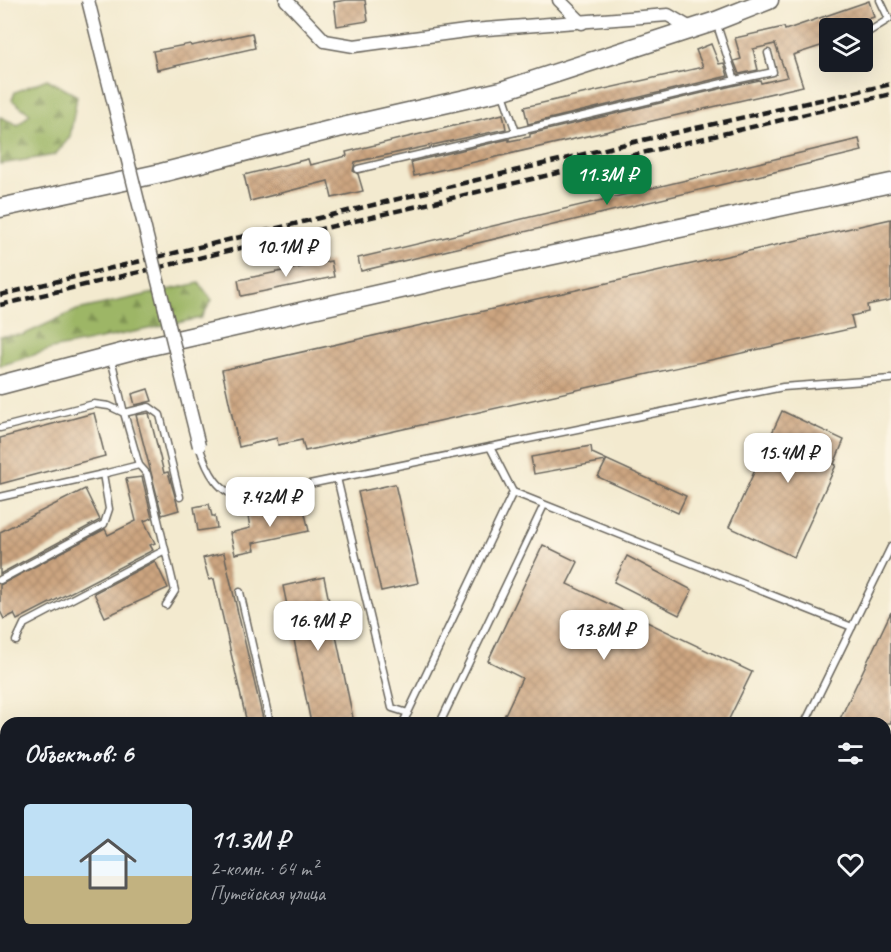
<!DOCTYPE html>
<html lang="ru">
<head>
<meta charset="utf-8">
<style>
	:root { --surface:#171b24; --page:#20242c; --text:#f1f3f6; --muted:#9ea1a6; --accent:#0b8043 }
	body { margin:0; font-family:Caveat,sans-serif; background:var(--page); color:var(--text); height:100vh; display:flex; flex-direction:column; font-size:22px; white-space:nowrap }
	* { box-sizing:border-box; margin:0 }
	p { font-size:20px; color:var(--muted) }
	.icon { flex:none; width:33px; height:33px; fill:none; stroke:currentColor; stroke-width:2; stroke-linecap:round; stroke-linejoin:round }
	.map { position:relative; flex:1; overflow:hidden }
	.details { position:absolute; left:0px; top:717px; width:891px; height:236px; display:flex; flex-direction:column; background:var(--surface); border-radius:18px 18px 0 0; box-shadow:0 6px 24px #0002 }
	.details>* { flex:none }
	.controls { position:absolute; left:819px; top:18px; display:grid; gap:12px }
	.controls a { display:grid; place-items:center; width:54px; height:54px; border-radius:6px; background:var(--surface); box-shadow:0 6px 24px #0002; font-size:30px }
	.price { position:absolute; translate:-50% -51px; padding:0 14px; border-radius:12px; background:#fff; color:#222; font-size:20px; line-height:39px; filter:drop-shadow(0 2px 3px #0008) }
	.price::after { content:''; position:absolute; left:50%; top:36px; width:18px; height:14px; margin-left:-9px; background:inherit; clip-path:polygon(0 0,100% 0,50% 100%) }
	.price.on { background:var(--accent); color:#fff }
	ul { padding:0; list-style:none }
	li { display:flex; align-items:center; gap:18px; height:150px; padding:0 24px }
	li span { display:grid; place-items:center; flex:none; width:168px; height:120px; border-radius:6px; color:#555 }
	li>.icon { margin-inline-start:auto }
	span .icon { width:72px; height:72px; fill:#fffc; stroke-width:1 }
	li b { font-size:26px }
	h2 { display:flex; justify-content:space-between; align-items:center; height:72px; padding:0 24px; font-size:26px }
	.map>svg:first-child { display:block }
	.forest { fill:url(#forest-firs); stroke:#5c6941; stroke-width:1.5 }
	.building { fill:url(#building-cross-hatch) }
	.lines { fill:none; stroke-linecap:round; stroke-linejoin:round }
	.lane-casing { stroke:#67645b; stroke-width:9 }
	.street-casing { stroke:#67645b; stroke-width:15 }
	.secondary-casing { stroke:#67645b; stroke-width:21 }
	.lane { stroke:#fff; stroke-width:6 }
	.street { stroke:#fff; stroke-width:12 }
	.secondary { stroke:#fff; stroke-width:18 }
	.rail { stroke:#1c1c1c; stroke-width:4.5; stroke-dasharray:9 4.5; stroke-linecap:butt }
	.street-bridge-casing { stroke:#67645b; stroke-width:15; stroke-linecap:butt }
	.street-bridge { stroke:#fff; stroke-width:12 }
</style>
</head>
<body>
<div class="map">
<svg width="891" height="952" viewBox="0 0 891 952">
	<defs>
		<pattern id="forest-firs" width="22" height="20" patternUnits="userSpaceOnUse" patternTransform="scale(1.5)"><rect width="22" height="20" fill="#9db666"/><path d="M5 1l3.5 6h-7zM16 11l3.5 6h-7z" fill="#7f9353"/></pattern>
		<pattern id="building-cross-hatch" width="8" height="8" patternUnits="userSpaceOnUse" patternTransform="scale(1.5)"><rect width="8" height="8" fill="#cca580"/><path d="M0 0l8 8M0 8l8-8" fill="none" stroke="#af8d6e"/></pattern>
	</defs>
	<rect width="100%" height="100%" fill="#fcf5e5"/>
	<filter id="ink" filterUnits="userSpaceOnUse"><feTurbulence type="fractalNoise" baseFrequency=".0167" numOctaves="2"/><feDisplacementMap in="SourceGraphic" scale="12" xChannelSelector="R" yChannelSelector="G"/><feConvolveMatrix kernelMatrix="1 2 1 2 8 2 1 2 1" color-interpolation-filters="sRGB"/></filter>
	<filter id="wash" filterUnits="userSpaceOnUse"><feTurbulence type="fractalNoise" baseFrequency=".008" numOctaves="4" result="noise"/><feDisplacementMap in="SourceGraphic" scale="24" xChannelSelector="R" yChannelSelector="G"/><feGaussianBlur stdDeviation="1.35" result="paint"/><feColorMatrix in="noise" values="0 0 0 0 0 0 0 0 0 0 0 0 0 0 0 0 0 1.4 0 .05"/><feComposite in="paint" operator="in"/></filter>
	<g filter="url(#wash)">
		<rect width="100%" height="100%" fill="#f3eacf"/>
		<g class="forest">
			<polygon points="47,79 77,96 70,137 55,155 0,164 0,117 18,125 30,114 12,100 15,92"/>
			<polygon points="199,283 212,300 201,318 52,349 0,366 0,336 23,335 77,310"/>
		</g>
		<g id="blocks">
			<g class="building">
				<polygon points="347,0 365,0 368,21 337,26 334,2"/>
				<polygon points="869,1 874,17 841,28 830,28 830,43 793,55 803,86 414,176 411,162 509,139 509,141 530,137 530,134 736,85 760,80 761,83 787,77 775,44 753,49 758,70 739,74 734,61 741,59 735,38 784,27 785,30"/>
				<polygon points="252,33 255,48 157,70 153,51 190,44 191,46"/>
				<polygon points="711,44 719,64 724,63 728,76 528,124 524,107 703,67 696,50"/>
				<polygon points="503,114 506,129 355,162 353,171 358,174 363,191 332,198 328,181 250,201 244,175 308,159 310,165 347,156 346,152"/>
				<polygon points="859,139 862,151 361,271 358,258"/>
				<polygon points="891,219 891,300 867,305 868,312 851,316 854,328 305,451 302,440 278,445 277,438 239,447 222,370"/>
				<polygon points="331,261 334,277 241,296 238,280"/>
				<polygon points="148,389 152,401 135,405 132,394"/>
				<polygon points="782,411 844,440 834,464 836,465 794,557 729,527"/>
				<polygon points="94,413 105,456 0,484 0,438"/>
				<polygon points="149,413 164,473 168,472 179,510 162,515 136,415"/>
				<polygon points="591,446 592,453 686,496 678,513 598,477 606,461 534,474 531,457"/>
				<polygon points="142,477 152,518 144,521 155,543 150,545 153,550 17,620 14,614 4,619 0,611 0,585 105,529 108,535 136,521 126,479"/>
				<polygon points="395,484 418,583 381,591 358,492"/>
				<polygon points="85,489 100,520 0,574 0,532"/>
				<polygon points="209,504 212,516 215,516 217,528 198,531 194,507"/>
				<polygon points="303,505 309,531 253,543 255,550 235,554 230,533 250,528 248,516"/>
				<polygon points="543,545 578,562 567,584 752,672 727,723 501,723 522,678 488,661"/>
				<polygon points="224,553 229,575 264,723 247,723 214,579 209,580 203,558"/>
				<polygon points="627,556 692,590 679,615 614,582"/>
				<polygon points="155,561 168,588 105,617 94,593"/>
				<polygon points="324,577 354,723 311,723 283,586"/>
				<polygon points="891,612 891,723 838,723"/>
			</g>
		</g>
	</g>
	<g filter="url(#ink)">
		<use href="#blocks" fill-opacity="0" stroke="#67645b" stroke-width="1.5"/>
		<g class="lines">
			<defs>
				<g id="lane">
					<polyline points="862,36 889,19 880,0"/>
					<polyline points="828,62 830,61"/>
					<polyline points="735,80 773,72 768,53"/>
					<polyline points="516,132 735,80 717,25"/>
					<polyline points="358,169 516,132 503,94"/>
					<polyline points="111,358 124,413 149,407 160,415 180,497"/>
					<polyline points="0,428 94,404 109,406 124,413 139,465 147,474 175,591 166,605"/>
					<path d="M199,446C207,470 218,496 247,498C255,499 266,493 275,491L783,387L891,379"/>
					<polyline points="337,478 392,708 408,713"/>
					<polyline points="513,492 852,627"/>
					<polyline points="0,497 103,474"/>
					<polyline points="0,580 104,524 109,509 103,474 139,465"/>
					<polyline points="240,592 270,723"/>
					<polyline points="16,641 24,624 165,550"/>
					<polyline points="403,723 513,492 490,447"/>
					<polyline points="440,723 544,505"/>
					<polyline points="805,723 891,547"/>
					<polyline points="352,946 364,952"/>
					<polyline points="675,946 683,950"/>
					<polyline points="883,946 885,952"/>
					<polyline points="292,952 294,946"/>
				</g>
				<g id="street">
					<polyline points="286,0 325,41 354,46 473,30 668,15 692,29"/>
					<polyline points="559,0 582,23"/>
				</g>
				<g id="secondary">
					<polyline points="0,208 161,173 338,128 501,91 716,21 769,0"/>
					<polyline points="0,385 133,350 511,264 891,183"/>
				</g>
			</defs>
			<use href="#lane" class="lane-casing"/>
			<use href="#street" class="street-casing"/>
			<use href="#secondary" class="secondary-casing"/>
			<use href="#lane" class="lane"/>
			<use href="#street" class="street"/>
			<use href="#secondary" class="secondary"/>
			<g class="rail">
				<polyline points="0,295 634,142 891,84"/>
				<polyline points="0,305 891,94"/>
			</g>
			<defs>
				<polyline id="street-bridge" points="88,0 199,446"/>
			</defs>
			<use href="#street-bridge" class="street-bridge-casing"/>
			<use href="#street-bridge" class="street-bridge"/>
		</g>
	</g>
</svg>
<div class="controls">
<a><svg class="icon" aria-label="layers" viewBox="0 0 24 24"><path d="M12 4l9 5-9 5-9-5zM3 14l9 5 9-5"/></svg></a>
</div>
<b class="price on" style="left:607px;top:206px">11.3M ₽</b>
<b class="price" style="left:286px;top:278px">10.1M ₽</b>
<b class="price" style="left:788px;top:484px">15.4M ₽</b>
<b class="price" style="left:270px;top:528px">7.42M ₽</b>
<b class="price" style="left:318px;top:652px">16.9M ₽</b>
<b class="price" style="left:604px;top:661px">13.8M ₽</b>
<section class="details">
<h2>Объектов: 6<svg class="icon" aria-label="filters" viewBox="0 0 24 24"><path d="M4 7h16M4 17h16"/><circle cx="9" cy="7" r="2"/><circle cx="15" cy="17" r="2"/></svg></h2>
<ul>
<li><span style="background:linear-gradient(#bfe0f5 60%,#c2b280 0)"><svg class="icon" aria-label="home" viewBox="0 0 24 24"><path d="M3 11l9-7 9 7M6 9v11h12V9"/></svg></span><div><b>11.3M ₽</b><p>2-комн. · 64 m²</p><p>Путейская улица</p></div><svg class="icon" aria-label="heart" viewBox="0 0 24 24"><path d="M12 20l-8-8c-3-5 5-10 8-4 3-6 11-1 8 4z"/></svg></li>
</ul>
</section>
</div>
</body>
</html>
